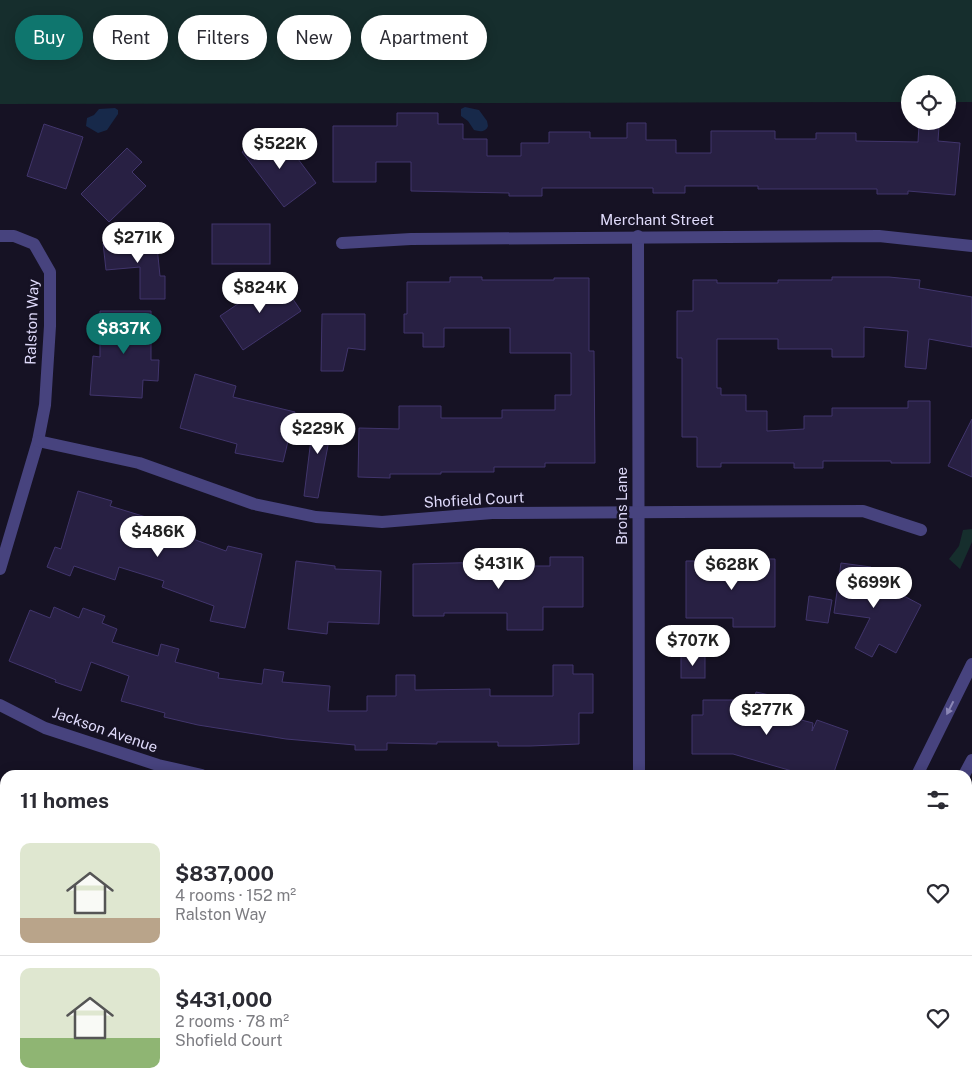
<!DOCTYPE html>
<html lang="en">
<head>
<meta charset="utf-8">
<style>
	:root { --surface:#fff; --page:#f7f7f7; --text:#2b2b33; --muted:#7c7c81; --line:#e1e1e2; --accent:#0f766e }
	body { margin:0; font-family:"Public Sans",sans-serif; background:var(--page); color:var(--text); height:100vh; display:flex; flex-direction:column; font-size:19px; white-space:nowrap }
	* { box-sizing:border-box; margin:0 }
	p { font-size:16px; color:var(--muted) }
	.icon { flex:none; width:28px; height:28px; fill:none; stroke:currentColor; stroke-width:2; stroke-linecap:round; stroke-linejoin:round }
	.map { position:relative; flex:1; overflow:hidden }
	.drawer { position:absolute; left:0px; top:770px; width:972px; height:320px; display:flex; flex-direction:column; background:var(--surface); border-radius:15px 15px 0 0; box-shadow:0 2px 12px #0003 }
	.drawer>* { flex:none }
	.guide { position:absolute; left:15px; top:15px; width:500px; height:45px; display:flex; gap:10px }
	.controls { position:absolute; left:901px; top:75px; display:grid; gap:10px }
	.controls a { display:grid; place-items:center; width:55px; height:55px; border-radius:50%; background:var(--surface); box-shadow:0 2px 12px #0003; font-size:25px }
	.price { position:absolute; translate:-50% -42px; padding:0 11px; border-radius:18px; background:#fff; color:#222; font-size:16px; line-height:32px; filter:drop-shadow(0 1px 2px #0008) }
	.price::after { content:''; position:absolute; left:50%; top:30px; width:15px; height:11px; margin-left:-8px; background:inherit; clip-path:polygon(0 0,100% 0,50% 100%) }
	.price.active { background:var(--accent); color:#fff }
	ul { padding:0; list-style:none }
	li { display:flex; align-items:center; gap:15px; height:125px; padding:0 20px }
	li+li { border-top:1px solid var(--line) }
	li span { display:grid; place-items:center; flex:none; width:140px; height:100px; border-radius:10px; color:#555 }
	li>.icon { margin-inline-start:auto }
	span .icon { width:60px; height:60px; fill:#fffc; stroke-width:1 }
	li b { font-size:21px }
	h2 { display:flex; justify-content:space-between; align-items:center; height:60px; padding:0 20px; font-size:21px }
	.tag { padding:0 18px; border-radius:22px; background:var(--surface); box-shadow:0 2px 12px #0003; font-size:18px; line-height:45px }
	.tag.active { background:var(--accent); color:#fff }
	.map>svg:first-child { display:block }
	.green { fill:#162e2d }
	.water { fill:#17294a }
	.building { fill:#282043; stroke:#41356c }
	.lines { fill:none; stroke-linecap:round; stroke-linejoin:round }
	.minor { stroke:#47437e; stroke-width:12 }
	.tertiary { stroke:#47437e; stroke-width:12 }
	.oneway { fill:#8b87b6 }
	.labels { text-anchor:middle; stroke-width:5; stroke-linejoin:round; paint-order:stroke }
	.street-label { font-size:15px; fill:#dfdafa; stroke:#161224 }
</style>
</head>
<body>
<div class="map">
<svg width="972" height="1090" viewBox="0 0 972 1090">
	<rect width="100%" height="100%" fill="#161224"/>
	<g class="green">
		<polygon points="0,0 972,0 972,102 948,102 948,84 910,84 910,102 0,104"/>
		<polygon points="972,529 972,542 960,569 949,559 959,546 963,530"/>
	</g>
	<g class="water">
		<path d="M465,107L479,110L487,121L488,126C486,132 480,132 474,130L468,121L461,116V109Z"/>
		<polygon points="115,108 118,110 118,114 107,130 98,133 86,126 87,118 94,115 99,109"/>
	</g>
	<g class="building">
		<polygon points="397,113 438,113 438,124 463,124 463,139 487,139 487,156 521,156 521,143 549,143 549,132 590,132 590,138 627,138 627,123 646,123 646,140 676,140 676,153 711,153 711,131 775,131 775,139 816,139 816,133 856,133 856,141 918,142 919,125 939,126 938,141 960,143 955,195 908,191 908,194 877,194 877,189 758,189 758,186 685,186 685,193 653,193 653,188 542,188 542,196 509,196 509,193 411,191 411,162 376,162 376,182 333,182 333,126 397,126"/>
		<polygon points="44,124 83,137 66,189 27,176"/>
		<polygon points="280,135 316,183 284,207 242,152 257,141 263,148"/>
		<polygon points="127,148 142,162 132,172 146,186 109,222 81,194"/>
		<rect x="212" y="224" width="58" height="40"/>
		<polygon points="156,237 160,276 165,276 165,299 140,299 140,267 106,270 103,243"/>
		<polygon points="278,277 301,311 243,350 220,316"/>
		<polygon points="450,277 482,277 482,280 554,280 554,278 589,278 589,351 594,351 595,463 545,463 545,467 494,467 494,472 441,472 441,474 390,474 390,478 358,477 359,428 399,429 399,406 441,406 441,418 502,418 502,410 555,410 555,395 571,395 571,353 510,353 510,328 444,328 444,347 423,347 423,333 404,333 404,314 407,314 407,282 450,282"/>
		<polygon points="832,277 889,277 920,280 919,288 972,297 972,347 929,339 926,369 905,367 908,331 864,327 864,357 832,357 832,349 778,349 778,339 717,339 717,388 721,388 721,395 746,395 746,411 767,411 767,431 804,429 804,416 832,416 832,408 908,408 908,401 930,401 930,463 891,463 891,461 823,461 823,468 794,468 794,463 721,463 721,467 697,467 697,437 682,437 682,358 677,358 677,311 693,311 693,280 717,280 717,283 778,283 778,280 832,280"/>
		<polygon points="100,311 151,311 151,360 159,360 158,381 143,380 142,398 90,395 93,356 100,357"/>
		<polygon points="322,314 365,314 365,350 348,348 343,371 321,371"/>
		<polygon points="195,374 236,386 233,397 295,412 283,462 235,453 237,444 180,428"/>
		<polygon points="314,415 333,419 318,498 304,496"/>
		<polygon points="972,419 972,477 948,466"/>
		<polygon points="78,491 112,501 110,506 159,521 157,526 226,551 228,546 262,554 245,628 210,621 214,606 162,587 164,581 119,567 115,580 74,566 70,576 47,567 55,547 61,549"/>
		<polygon points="550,557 583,557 583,607 543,607 543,630 507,630 507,613 444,613 444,616 413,616 413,564 493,562 493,566 550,566"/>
		<polygon points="733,559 775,559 775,627 733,627 733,618 686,618 686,561 733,561"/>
		<polygon points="296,561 335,566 335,569 381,571 379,624 328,622 327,634 288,629"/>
		<polygon points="841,563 871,567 870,578 921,605 896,653 879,644 872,657 855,648 870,618 834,613"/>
		<polygon points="809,596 832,600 828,623 806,620"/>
		<polygon points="54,607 79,618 83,608 105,616 102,623 117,629 112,642 158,656 161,644 179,649 175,662 219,673 218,678 262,684 264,669 284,672 282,682 330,686 328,711 367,711 367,696 396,696 396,675 415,675 415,690 490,689 490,696 553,696 553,665 573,665 573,674 593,674 593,713 579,713 579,744 530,746 498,746 498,742 437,742 437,744 387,743 387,750 355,750 355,745 286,739 198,725 164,717 165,713 121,701 129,676 91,662 81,691 55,682 56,680 9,661 30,610 50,618"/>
		<rect x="681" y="656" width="24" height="22"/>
		<polygon points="756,692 774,696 770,712 813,723 812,731 817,720 848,731 833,775 806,775 733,754 692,754 692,715 703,715 703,700 754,700"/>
	</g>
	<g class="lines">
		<g class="minor">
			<polyline points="0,236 14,236 34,244 50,272 50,326 45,405 38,441 0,569"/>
			<polyline points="638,236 639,775"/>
			<polyline points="342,243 411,239 879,236 972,246"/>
			<polyline points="38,441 139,463 254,504 316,517 382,522 492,513 863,511 921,530"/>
			<polyline points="0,705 45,728 158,765 202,775"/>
			<polyline points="419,1085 419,1090"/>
			<polyline points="156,1090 158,1085"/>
		</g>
		<g class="tertiary">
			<polyline points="917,775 972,664"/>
			<polyline points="964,775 972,760"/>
			<polyline points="816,1090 817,1085"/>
		</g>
	</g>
	<defs><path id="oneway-solid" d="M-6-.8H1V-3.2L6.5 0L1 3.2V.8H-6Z" transform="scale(1.25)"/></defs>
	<use class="oneway" href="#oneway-solid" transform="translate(950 708) rotate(117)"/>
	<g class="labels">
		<g class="street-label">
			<text x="657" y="225">Merchant Street</text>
			<text transform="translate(32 322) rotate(-88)" y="5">Ralston Way</text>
			<text transform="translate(474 500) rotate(-3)" y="5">Shofield Court</text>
			<text transform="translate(622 506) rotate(-90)" y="5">Brons Lane</text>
			<text transform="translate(105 730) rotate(19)" y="5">Jackson Avenue</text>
		</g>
	</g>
</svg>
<div class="controls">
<a><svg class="icon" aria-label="locate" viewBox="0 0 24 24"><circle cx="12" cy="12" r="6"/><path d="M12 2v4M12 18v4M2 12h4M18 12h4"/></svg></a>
</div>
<b class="price" style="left:280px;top:170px">$522K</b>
<b class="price" style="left:138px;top:264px">$271K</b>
<b class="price" style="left:260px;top:314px">$824K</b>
<b class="price active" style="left:124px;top:355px">$837K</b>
<b class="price" style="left:318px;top:455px">$229K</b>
<b class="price" style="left:158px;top:558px">$486K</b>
<b class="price" style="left:499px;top:590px">$431K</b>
<b class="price" style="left:732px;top:591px">$628K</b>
<b class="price" style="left:874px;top:609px">$699K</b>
<b class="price" style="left:693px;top:667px">$707K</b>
<b class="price" style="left:767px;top:736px">$277K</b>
<div class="guide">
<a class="tag active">Buy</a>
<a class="tag">Rent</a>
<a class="tag">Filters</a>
<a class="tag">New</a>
<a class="tag">Apartment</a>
</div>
<section class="drawer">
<h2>11 homes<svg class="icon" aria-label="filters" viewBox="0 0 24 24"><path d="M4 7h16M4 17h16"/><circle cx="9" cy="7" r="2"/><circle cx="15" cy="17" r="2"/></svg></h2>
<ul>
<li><span style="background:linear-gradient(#dfe7d0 75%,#b9a48a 0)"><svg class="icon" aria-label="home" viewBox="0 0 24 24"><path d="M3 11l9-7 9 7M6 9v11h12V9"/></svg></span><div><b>$837,000</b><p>4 rooms · 152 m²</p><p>Ralston Way</p></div><svg class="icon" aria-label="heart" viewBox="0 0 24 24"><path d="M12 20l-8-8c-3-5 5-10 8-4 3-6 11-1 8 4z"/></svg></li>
<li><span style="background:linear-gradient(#dfe7d0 70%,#8fb573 0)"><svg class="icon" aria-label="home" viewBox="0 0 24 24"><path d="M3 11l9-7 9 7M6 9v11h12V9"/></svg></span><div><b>$431,000</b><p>2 rooms · 78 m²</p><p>Shofield Court</p></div><svg class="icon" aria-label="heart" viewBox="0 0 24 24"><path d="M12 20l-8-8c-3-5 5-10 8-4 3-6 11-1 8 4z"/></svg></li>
</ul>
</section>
</div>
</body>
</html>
